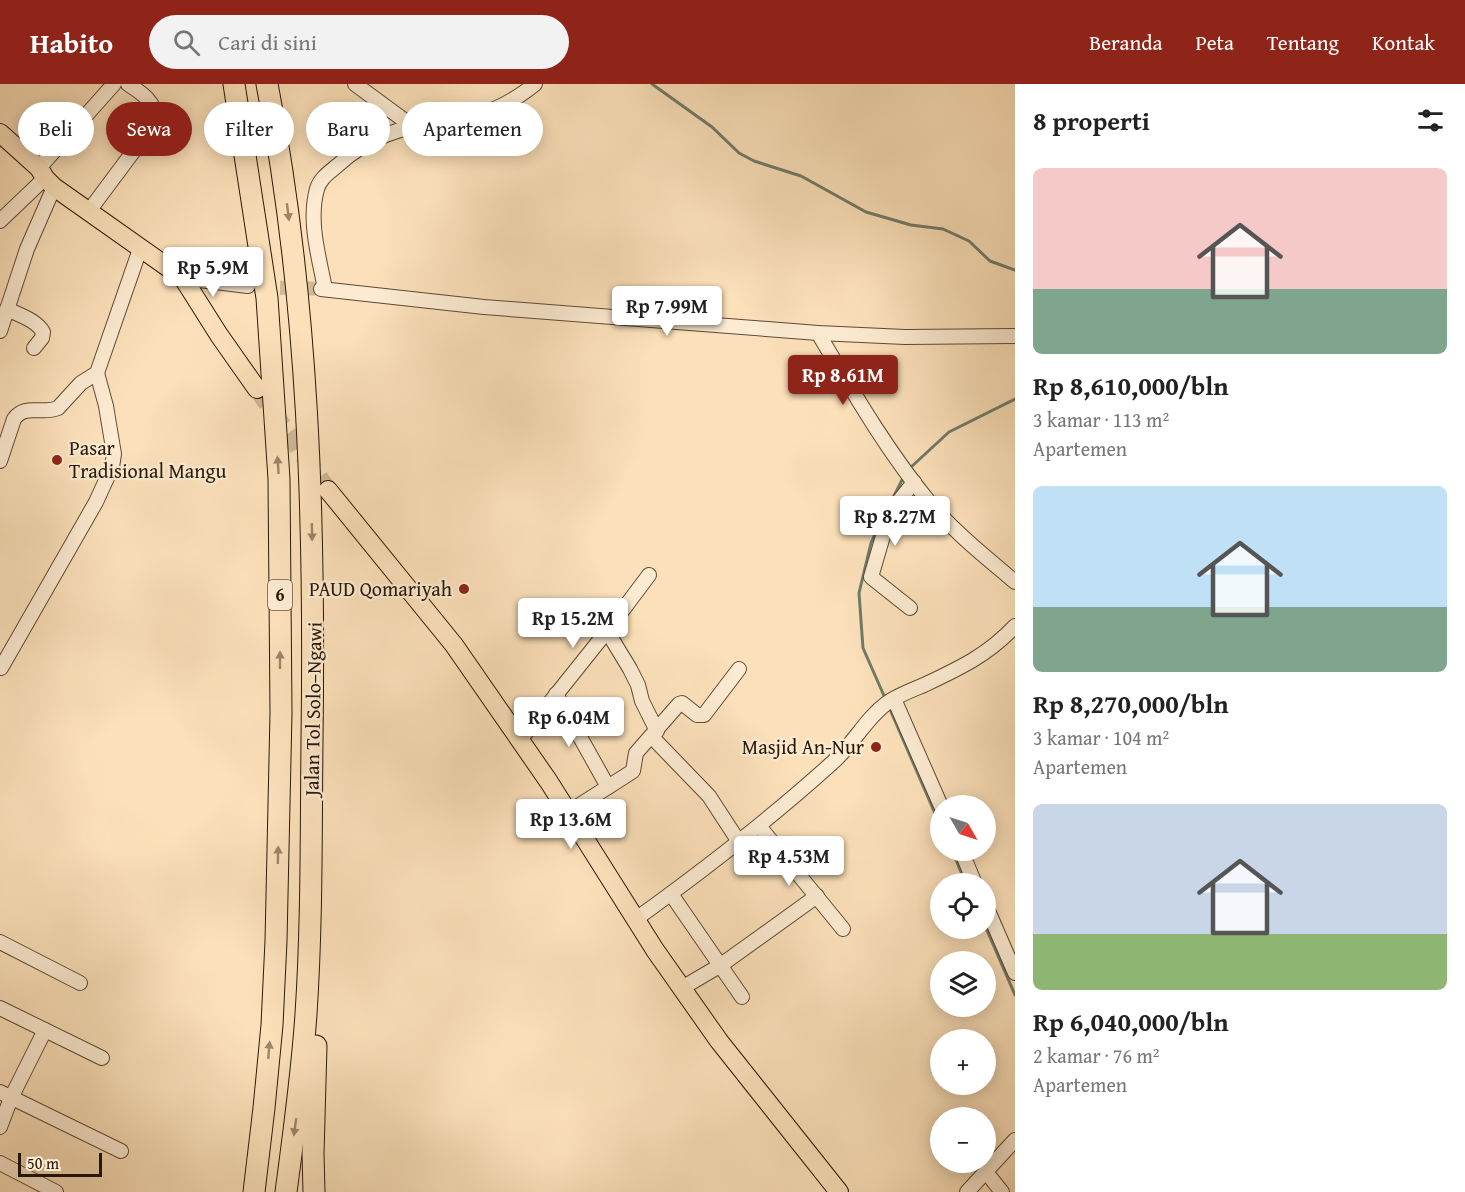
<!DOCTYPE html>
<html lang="id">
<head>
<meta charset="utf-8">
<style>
	:root { --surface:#fff; --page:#f2f2f2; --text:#222; --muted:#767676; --accent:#8f2418 }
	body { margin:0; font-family:"Gentium Book Plus",serif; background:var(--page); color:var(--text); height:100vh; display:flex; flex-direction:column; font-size:22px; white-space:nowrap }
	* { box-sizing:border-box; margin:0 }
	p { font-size:20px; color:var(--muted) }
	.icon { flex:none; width:33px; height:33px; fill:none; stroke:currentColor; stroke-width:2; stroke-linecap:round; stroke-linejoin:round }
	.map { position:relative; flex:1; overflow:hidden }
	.details { display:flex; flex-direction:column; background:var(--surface); width:450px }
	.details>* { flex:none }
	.banner { position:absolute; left:18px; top:18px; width:570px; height:54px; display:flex; gap:12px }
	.needle { width:39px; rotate:129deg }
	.tools { position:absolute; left:930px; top:711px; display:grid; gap:12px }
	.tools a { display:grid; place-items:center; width:66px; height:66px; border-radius:50%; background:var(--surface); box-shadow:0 3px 15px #0003; font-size:30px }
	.scale { position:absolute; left:18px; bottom:15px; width:84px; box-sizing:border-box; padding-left:6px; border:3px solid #291708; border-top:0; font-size:16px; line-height:21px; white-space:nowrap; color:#291708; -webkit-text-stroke:4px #fcebd2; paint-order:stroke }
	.price { position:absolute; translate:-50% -51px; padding:0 14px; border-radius:6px; background:#fff; color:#222; font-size:20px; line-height:39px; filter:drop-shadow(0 2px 3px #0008) }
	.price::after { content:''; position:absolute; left:50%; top:36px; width:18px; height:14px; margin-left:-9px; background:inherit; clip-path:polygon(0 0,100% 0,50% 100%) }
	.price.current { background:var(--accent); color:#fff }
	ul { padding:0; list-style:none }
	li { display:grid; align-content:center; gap:12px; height:318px; padding:0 18px }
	li span { display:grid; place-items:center; height:186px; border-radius:9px; color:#555 }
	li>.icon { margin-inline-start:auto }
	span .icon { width:108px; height:108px; fill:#fffc; stroke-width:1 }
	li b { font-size:26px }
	h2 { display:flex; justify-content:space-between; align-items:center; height:72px; padding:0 18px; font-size:26px }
	.chip { padding:0 21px; border-radius:27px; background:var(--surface); box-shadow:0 3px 15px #0003; font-size:21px; line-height:54px }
	.chip.current { background:var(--accent); color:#fff }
	header { display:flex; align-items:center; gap:36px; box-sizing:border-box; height:84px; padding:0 30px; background:var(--accent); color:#fff }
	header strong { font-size:28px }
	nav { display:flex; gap:33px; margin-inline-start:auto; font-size:21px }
	.search { width:420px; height:54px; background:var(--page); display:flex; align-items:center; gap:15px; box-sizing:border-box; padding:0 21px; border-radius:33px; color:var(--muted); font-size:22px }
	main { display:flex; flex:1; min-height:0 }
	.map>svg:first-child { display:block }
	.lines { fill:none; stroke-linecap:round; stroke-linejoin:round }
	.stream { stroke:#707b69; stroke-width:3 }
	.minor-tunnel { stroke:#d1b896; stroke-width:14; stroke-dasharray:14 7; stroke-linecap:butt }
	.major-tunnel { stroke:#d1b896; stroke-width:18; stroke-dasharray:18 9; stroke-linecap:butt }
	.minor-casing { stroke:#5e4934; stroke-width:16 }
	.major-casing { stroke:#291708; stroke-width:20 }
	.highway-casing { stroke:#291708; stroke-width:23 }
	.minor { stroke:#fcebd2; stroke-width:14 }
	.major { stroke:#fbe0b9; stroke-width:18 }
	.highway { stroke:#fbe0b9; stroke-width:21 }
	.oneway { fill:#9c8669 }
	.poi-dot { fill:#8f2418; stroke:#fcebd2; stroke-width:2 }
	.labels { text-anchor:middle; stroke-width:4.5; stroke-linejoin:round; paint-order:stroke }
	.shield { fill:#fcebd2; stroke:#685745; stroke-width:1.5 }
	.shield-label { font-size:18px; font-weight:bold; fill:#291708 }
	.poi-label { font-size:20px; fill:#291708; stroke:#fcebd2; text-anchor:end }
	.street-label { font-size:20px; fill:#291708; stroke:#fcebd2 }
</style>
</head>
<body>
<header>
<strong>Habito</strong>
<div class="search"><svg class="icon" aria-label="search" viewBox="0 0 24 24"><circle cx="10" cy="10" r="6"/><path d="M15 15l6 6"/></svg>Cari di sini</div>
<nav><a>Beranda</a><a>Peta</a><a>Tentang</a><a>Kontak</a></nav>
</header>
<main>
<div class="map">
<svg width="1015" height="1108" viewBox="0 0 1015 1108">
	<rect width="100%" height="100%" fill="#fbe0b9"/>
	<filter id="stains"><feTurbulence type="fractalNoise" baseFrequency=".00333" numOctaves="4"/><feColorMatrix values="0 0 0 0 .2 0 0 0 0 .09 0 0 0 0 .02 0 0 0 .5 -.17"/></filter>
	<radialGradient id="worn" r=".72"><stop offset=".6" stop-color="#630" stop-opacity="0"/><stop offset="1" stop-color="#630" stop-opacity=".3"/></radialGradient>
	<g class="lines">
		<g class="stream">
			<polyline points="652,0 712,43 739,69 754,77 801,92 866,128 911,141 943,145 969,157 990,177 1015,186"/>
			<polyline points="910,384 949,348 1015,315"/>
			<polyline points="892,416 904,392"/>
			<polyline points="880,440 871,459 859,509 863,564 885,614"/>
			<polyline points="889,623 940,741"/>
			<polyline points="952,766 966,800"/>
			<polyline points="986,844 1015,911"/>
		</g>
		<polyline class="minor-tunnel" points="259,203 321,205"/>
		<polyline class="major-tunnel" points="257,305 328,406"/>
		<defs>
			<g id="minor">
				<polyline points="355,0 412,42"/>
				<polyline points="39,84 114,0"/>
				<path d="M89,127L156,37C156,18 142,9 128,0"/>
				<polyline points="0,137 45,94"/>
				<polyline points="183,194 248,202"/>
				<polyline points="321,205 484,223 818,249 905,253 1015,252"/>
				<path d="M325,205C319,173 308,137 317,105C320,94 330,88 338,81C368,53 402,43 442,37C454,35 467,34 478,31C498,25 519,13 535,0"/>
				<path d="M7,225C19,231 36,236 43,248L42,254L34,264"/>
				<polyline points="0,247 27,165 54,103"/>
				<path d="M818,249C853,308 887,367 930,419C955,449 986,473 1015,498"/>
				<path d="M0,377L14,335C25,319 42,331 58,324L81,299L97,289L140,165"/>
				<polyline points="910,524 871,493 888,435 895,422 914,398"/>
				<polyline points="607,547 630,585 638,601 642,617 657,647"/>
				<polyline points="1,584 96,418 112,383 114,370 106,322 97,289"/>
				<polyline points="556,610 608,703"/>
				<polyline points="894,615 941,722"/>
				<polyline points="652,653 709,712 739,758"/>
				<polyline points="520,656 607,547 649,491"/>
				<polyline points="569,728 633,687 636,669 679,620 682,619 697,631 704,631 739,585"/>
				<polyline points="759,742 843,845"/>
				<polyline points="961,766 975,800"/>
				<polyline points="671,810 742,913"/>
				<polyline points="986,822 1015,889"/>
				<path d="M636,835C704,786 770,735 832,679C853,661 865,635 887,619C898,611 912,606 924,601C960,584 988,571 1015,542"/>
				<polyline points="0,858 80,899"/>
				<polyline points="682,904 721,881 817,812"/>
				<polyline points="0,924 102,974"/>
				<polyline points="0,1008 121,1067"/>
				<polyline points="0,1043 11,1014 45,946"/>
				<polyline points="0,1079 56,1108"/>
				<polyline points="986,1088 1002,1108"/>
				<polyline points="967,1108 1015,1056"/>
			</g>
			<g id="major">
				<polyline points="0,49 39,84 45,94 54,103 183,194 219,251 257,305"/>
				<polyline points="328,406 454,561 549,698 655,866 719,957 839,1108"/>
			</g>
			<g id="highway">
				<polyline points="234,0 267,214 279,395 281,629 276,857 272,941 264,1024 254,1108"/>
				<path d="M267,0C309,217 315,437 312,657C311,748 312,839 306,930C302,990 294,1049 286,1108"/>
				<polyline points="314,1108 313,1070 316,962"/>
			</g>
		</defs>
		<use href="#minor" class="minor-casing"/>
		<use href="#major" class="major-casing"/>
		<use href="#highway" class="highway-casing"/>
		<use href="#minor" class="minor"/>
		<use href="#major" class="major"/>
		<use href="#highway" class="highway"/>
	</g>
	<defs><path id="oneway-solid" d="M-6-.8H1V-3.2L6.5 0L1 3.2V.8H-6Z" transform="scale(1.5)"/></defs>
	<g class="oneway">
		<use href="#oneway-solid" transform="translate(288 128) rotate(83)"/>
		<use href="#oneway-solid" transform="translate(278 381) rotate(-94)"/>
		<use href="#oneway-solid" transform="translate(312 448) rotate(89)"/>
		<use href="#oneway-solid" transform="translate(280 576) rotate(-90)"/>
		<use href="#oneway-solid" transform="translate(278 771) rotate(-89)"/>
		<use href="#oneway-solid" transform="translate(269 966) rotate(-85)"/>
		<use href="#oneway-solid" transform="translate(295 1043) rotate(98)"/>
	</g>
	<g class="poi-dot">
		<circle cx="57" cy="376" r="6"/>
		<circle cx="464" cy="505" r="6"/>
		<circle cx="876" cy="663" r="6"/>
	</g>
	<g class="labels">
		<rect class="shield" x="268" y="496" width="24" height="30" rx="4.5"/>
		<g class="shield-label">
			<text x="280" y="517">6</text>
		</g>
		<g class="poi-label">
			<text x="69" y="371" text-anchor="start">Pasar<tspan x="69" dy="23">Tradisional Mangu</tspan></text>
			<text x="452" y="512">PAUD Qomariyah</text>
			<text x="864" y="670">Masjid An-Nur</text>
		</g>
		<g class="street-label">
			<text transform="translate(313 625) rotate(-89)" y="7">Jalan Tol Solo–Ngawi</text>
		</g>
	</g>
	<rect width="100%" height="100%" filter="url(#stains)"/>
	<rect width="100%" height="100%" fill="url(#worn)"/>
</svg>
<div class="tools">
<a><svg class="needle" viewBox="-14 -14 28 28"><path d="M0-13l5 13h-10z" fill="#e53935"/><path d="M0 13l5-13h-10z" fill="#767676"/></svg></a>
<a><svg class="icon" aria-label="locate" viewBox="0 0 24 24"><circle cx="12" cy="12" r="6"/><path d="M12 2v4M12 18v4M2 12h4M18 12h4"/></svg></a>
<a><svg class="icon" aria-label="layers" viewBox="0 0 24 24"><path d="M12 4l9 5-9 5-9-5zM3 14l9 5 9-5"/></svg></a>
<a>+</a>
<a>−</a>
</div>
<div class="scale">50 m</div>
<b class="price" style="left:213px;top:214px">Rp 5.9M</b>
<b class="price" style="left:667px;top:253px">Rp 7.99M</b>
<b class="price current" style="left:843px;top:322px">Rp 8.61M</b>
<b class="price" style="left:895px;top:463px">Rp 8.27M</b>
<b class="price" style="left:573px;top:565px">Rp 15.2M</b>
<b class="price" style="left:569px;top:664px">Rp 6.04M</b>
<b class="price" style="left:571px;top:766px">Rp 13.6M</b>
<b class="price" style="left:789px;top:803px">Rp 4.53M</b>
<div class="banner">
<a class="chip">Beli</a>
<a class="chip current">Sewa</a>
<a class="chip">Filter</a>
<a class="chip">Baru</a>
<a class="chip">Apartemen</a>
</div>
</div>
<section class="details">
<h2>8 properti<svg class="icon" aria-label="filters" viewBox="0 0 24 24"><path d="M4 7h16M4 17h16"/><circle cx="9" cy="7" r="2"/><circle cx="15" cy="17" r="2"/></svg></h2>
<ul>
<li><span style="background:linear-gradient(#f6c9c9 65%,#7fa58c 0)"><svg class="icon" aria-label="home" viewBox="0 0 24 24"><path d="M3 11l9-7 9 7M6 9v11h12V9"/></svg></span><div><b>Rp 8,610,000/bln</b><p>3 kamar · 113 m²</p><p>Apartemen</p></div></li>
<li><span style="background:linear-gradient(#bfe0f5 65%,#7fa58c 0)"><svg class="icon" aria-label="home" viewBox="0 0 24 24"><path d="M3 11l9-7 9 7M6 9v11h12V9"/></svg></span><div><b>Rp 8,270,000/bln</b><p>3 kamar · 104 m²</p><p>Apartemen</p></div></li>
<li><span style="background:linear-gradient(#c9d6e8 70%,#8fb573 0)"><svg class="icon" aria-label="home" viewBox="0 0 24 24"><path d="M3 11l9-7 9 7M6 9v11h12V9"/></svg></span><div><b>Rp 6,040,000/bln</b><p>2 kamar · 76 m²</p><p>Apartemen</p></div></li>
</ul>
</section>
</main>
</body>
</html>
